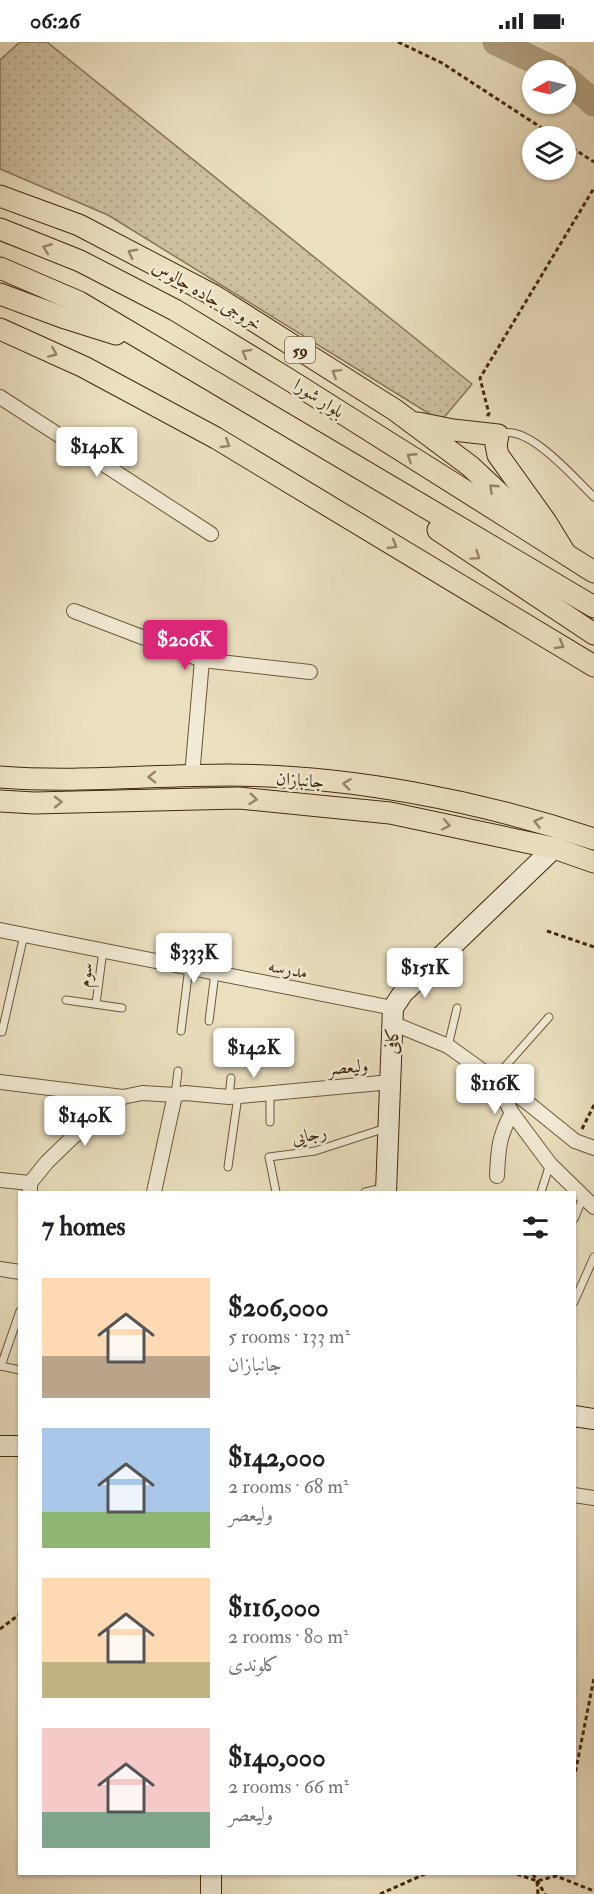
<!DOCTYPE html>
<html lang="en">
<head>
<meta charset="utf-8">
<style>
	:root { --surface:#fff; --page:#f6f6f6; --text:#202124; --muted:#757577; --accent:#db2777 }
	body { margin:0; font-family:"IM FELL Double Pica",Amiri,serif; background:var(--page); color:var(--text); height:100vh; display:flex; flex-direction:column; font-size:22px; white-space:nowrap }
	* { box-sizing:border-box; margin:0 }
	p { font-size:20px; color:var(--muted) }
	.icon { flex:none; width:33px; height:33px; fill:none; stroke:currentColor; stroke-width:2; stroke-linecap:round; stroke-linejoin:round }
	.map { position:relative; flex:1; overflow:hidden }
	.sheet { position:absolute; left:18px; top:1149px; width:558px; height:684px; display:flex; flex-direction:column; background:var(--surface); border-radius:0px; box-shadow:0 2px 4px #0004 }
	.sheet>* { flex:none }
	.needle { width:39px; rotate:262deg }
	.fabs { position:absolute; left:522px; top:18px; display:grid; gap:12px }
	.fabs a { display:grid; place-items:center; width:54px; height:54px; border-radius:50%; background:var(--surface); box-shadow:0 2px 4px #0004; font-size:30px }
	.price { position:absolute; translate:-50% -51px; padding:0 14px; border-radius:6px; background:#fff; color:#222; font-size:20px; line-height:39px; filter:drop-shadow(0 2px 3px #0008) }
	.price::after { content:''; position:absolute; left:50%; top:36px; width:18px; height:14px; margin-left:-9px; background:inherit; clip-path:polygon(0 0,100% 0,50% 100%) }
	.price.active { background:var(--accent); color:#fff }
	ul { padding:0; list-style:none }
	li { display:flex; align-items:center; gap:18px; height:150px; padding:0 24px }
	li span { display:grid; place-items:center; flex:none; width:168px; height:120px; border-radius:0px; color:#555 }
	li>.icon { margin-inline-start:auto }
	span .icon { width:72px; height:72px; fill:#fffc; stroke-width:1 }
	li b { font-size:26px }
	h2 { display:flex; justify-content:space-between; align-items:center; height:72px; padding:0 24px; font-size:26px }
	.status { display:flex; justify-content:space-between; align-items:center; height:42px; padding:0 30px; background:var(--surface); direction:ltr }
	.status svg { height:16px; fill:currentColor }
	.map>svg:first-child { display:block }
	.grass { fill:url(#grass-dots); stroke:#887656; stroke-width:1.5 }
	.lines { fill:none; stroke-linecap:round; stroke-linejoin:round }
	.river { stroke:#b2a282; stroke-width:27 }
	.lane-casing { stroke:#6c5838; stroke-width:9 }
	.street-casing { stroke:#6c5838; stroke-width:16 }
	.secondary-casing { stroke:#422a0a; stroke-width:22 }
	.primary-casing { stroke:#422a0a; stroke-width:23 }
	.path { stroke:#422a0a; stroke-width:3; stroke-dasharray:4.5 3; stroke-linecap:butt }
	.lane { stroke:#f2ebd6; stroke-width:7 }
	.street { stroke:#f2ebd6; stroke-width:14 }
	.secondary { stroke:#f2ebd6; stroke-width:20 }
	.primary { stroke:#ebe0c0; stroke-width:21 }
	.oneway { stroke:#968565 }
	.labels { text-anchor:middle; stroke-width:5; stroke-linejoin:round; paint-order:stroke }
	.shield { fill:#f2ebd6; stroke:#776447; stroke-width:1.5 }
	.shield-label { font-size:16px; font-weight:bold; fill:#422a0a }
	.street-label { font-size:18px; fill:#422a0a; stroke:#f2ebd6 }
</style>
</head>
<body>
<div class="status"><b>06:26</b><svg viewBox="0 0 49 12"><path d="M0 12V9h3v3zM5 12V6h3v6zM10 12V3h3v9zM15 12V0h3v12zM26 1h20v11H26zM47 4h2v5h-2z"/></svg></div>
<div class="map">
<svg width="594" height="1852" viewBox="0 0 594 1852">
	<defs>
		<pattern id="grass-dots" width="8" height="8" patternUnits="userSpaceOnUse" patternTransform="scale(1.5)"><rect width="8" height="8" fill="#cec1a1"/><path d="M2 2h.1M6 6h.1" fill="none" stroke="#b2a689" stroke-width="1.8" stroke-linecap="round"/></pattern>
	</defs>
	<rect width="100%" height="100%" fill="#ebe0c0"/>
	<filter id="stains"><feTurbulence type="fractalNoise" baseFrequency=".00333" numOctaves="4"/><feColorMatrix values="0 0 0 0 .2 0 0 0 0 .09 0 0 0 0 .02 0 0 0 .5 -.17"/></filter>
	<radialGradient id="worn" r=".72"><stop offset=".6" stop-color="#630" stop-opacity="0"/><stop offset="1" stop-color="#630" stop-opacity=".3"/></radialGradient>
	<polygon class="grass" points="20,0 47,0 472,342 441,379 108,173 0,127 0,18"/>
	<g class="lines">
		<g class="river">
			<polyline points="496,0 555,28"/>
			<polyline points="566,37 594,61"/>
		</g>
		<defs>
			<g id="lane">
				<path d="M500,392C528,381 575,437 594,455"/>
				<polyline points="66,958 122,966"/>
				<polyline points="96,962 103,908"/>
				<polyline points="209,979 215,931"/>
				<polyline points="181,989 189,925"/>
				<polyline points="2,990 24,893"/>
				<polyline points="448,1004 457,966"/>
				<polyline points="494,1037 549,975"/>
				<polyline points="175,1053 178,1029"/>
				<polyline points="229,1055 231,1036"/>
				<polyline points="270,1080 270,1051"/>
				<polyline points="228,1125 238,1054"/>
				<polyline points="276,1150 269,1115 315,1109 386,1086"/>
				<polyline points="365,1150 384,1146"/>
				<polyline points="541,1150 550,1122"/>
				<polyline points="574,1177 583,1156"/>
				<polyline points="574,1260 594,1215"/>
				<polyline points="0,1324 20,1328"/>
				<polyline points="1,1324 20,1269"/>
			</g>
			<g id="street">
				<polyline points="0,355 211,492"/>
				<polyline points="74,569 202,618 310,630"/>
				<polyline points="192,734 202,618"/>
				<polyline points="0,888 393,966"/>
				<polyline points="392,981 448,1004 494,1037 512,1071 550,1122 594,1165"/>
				<polyline points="496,1038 528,1061 575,1099 594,1106"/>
				<polyline points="0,1040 123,1055"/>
				<path d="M497,1134C498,1108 499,1093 512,1071"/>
				<polyline points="0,1138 30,1141"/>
				<polyline points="30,1150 30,1141 47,1120 74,1094 123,1055 142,1051 175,1053 185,1051 229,1055 391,1040"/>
				<polyline points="154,1150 175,1053"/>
				<polyline points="0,1227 20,1230"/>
				<polyline points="574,1453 594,1456"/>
			</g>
			<g id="secondary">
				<polyline points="386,1150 393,966 403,951 554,806"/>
				<polyline points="574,1374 594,1377"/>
				<polyline points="0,1404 20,1404"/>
				<polyline points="211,1852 211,1832"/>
			</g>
			<g id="primary">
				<polyline points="0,154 79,183 213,253 395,368 470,424 529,479"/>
				<polyline points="0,187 80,219 175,268 288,337 594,530"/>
				<polyline points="0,226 79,260 594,565"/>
				<polyline points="0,252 62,275 116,292"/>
				<polyline points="0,287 84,325 216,396 594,624"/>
				<polyline points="418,381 453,388 498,393 496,403 498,413 546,480 565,511"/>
				<polyline points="438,488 594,592"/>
				<path d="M0,735C76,741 152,733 228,733C349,733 479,759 594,797"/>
				<polyline points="0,759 34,761 239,756 390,771 554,806 594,820"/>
			</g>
		</defs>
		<use href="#lane" class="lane-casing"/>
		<use href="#street" class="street-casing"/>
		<use href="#secondary" class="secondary-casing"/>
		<use href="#primary" class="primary-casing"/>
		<g class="path">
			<polyline points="398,0 442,21 554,94"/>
			<polyline points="566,102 594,120"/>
			<polyline points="487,374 489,372 480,336 594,146"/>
			<polyline points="547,889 594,905"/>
			<polyline points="582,1087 594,1063"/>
			<polyline points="0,1587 20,1572"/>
			<polyline points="574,1737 594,1636"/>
			<polyline points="517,1832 537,1839 556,1834 594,1849"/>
			<polyline points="533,1832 545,1852"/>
			<polyline points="537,1840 538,1852"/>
			<polyline points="380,1852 425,1832"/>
		</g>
		<use href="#lane" class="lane"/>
		<use href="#street" class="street"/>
		<use href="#secondary" class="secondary"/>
		<use href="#primary" class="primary"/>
	</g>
	<defs><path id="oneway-chevron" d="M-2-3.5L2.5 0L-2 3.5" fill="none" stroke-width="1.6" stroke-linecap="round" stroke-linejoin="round" transform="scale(1.5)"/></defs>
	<g class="oneway">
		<use href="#oneway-chevron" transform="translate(47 206) rotate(-158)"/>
		<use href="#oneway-chevron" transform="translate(132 211) rotate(-152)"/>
		<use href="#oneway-chevron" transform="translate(53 311) rotate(24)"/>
		<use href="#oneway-chevron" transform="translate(246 311) rotate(-149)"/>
		<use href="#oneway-chevron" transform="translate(336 331) rotate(-148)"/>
		<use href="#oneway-chevron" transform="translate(226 402) rotate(31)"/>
		<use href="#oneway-chevron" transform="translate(411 415) rotate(-147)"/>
		<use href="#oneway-chevron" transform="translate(493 446) rotate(-137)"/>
		<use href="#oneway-chevron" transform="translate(393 503) rotate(31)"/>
		<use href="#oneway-chevron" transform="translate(476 514) rotate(34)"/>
		<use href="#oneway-chevron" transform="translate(560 603) rotate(31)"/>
		<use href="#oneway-chevron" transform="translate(152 735) rotate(179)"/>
		<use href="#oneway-chevron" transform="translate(347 742) rotate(-173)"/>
		<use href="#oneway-chevron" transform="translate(253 757) rotate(6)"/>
		<use href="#oneway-chevron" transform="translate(58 760) rotate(-1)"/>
		<use href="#oneway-chevron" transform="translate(538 780) rotate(-165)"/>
		<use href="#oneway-chevron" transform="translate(446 783) rotate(12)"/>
	</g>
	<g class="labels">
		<rect class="shield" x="285" y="295" width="30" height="26" rx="4.5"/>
		<g class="shield-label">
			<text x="300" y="314">59</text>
		</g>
		<g class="street-label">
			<text transform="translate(207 253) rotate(30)" y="6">خروجی جاده چالوس</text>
			<text transform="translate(319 356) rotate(33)" y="6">بلوار شورا</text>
			<text transform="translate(300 738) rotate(4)" y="6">جانبازان</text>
			<text transform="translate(288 927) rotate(11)" y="6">مدرسه</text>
			<text transform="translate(85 933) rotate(-82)" y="6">سوم</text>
			<text transform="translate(392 999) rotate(-88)" y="6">کافی</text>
			<text transform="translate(348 1025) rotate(-5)" y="6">ولیعصر</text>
			<text transform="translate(309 1093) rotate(-12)" y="6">رجایی</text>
		</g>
	</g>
	<rect width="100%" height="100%" filter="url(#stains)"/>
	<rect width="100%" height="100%" fill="url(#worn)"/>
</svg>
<div class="fabs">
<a><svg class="needle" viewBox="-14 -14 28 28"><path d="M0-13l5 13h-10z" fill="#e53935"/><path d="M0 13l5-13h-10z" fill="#757577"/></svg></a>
<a><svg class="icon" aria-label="layers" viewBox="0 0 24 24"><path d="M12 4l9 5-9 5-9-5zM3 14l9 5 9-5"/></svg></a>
</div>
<b class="price" style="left:97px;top:436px">$140K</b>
<b class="price active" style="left:185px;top:629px">$206K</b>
<b class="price" style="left:194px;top:942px">$333K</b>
<b class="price" style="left:425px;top:957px">$151K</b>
<b class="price" style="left:254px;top:1037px">$142K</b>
<b class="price" style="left:495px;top:1073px">$116K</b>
<b class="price" style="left:85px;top:1105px">$140K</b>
<section class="sheet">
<h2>7 homes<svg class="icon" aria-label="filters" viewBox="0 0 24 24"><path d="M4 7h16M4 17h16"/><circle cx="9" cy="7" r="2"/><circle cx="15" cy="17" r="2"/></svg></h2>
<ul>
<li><span style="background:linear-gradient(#ffd9b3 65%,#b9a48a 0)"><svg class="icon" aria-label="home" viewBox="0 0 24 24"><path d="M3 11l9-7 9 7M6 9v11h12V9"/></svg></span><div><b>$206,000</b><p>5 rooms · 133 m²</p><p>جانبازان</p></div></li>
<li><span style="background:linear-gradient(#a9c7e8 70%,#8fb573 0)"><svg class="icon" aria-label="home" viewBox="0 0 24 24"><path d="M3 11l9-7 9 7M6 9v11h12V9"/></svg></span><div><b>$142,000</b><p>2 rooms · 68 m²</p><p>ولیعصر</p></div></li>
<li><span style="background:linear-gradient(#ffd9b3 70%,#c2b280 0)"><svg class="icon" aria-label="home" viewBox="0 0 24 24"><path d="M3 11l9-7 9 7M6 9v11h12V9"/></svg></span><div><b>$116,000</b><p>2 rooms · 80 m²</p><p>کلوندی</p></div></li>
<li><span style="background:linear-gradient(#f6c9c9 70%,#7fa58c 0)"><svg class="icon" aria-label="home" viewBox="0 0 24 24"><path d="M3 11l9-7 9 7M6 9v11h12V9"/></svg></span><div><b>$140,000</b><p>2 rooms · 66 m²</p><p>ولیعصر</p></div></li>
</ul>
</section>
</div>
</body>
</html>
